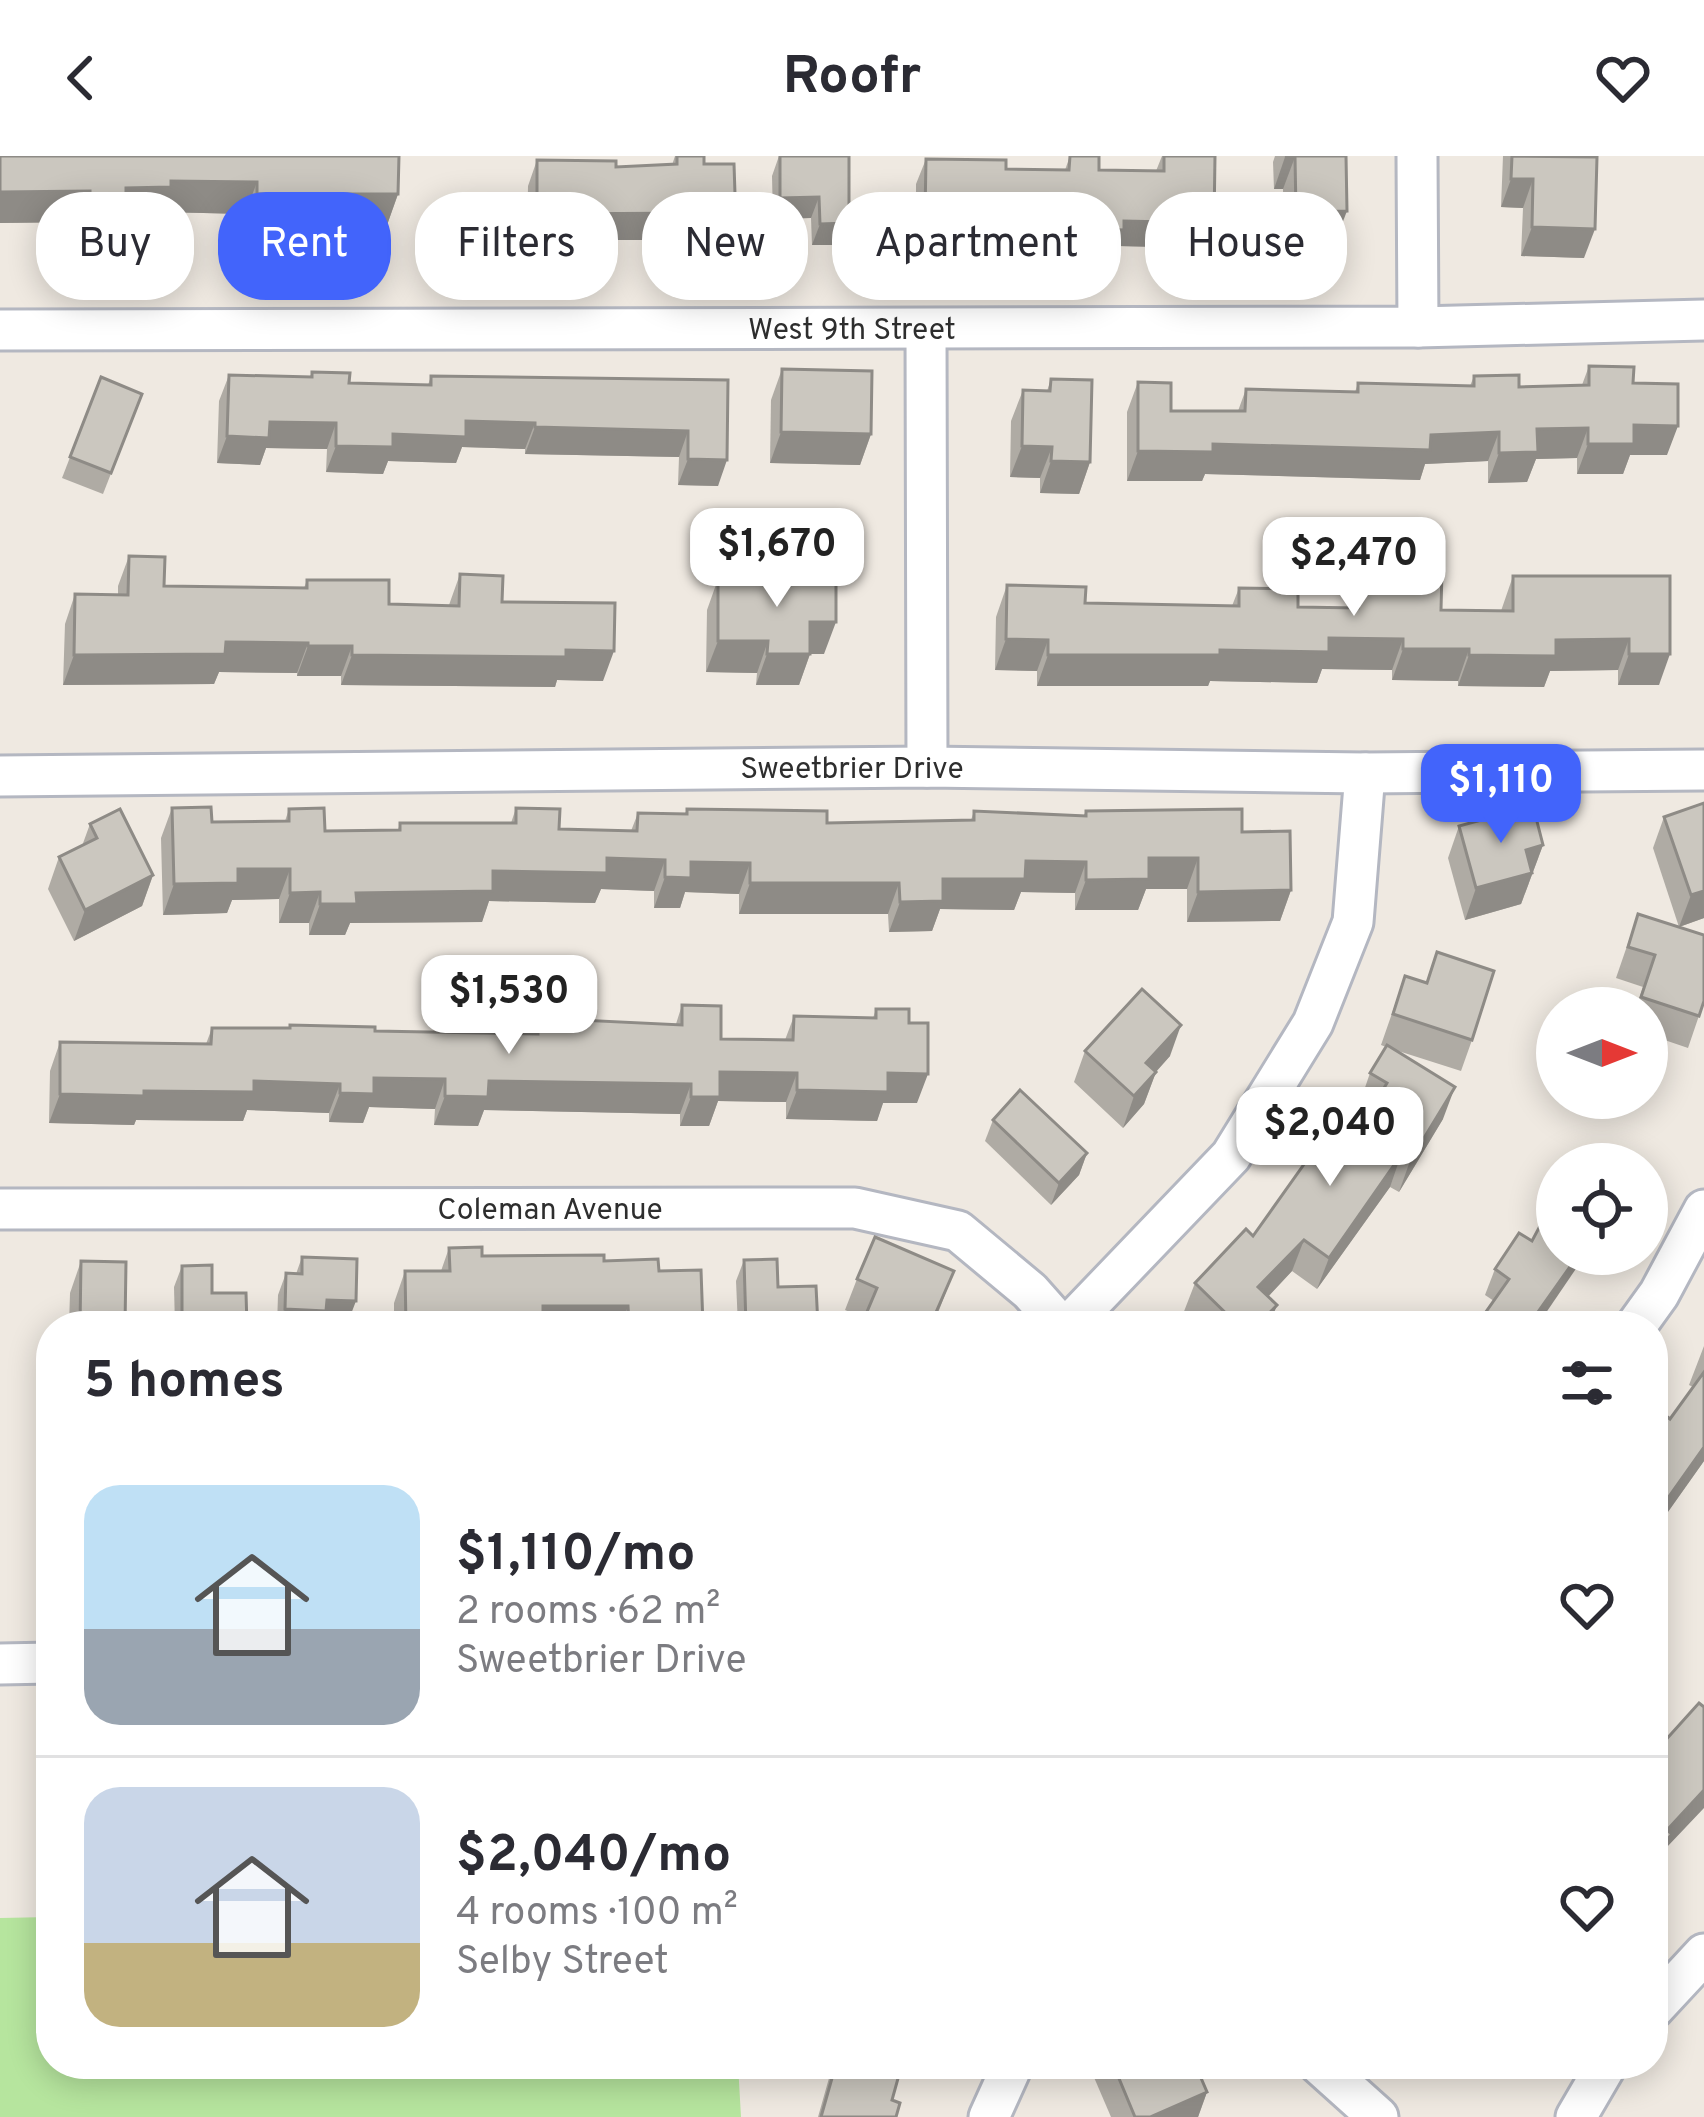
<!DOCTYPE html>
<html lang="en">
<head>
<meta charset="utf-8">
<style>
	:root { --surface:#fff; --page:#f7f7f7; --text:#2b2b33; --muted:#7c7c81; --line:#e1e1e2; --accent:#4264fb }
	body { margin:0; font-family:Overpass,sans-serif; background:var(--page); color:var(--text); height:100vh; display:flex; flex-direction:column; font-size:45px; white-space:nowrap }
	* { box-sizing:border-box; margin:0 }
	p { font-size:39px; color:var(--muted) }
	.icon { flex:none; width:66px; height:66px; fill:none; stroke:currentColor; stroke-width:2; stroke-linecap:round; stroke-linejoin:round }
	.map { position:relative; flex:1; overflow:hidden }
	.sheet { position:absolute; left:36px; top:1155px; width:1632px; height:768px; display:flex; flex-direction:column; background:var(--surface); border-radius:48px; box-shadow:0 6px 30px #0003 }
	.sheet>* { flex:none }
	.hud { position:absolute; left:36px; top:36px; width:1632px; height:108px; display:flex; gap:24px }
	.needle { width:78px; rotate:90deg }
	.buttons { position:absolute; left:1536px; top:831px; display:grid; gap:24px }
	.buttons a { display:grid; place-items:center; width:132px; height:132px; border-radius:50%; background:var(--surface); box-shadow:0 6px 30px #0003; font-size:60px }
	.price { position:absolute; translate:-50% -102px; padding:0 27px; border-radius:24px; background:#fff; color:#222; font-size:39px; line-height:78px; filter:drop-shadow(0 3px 6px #0008) }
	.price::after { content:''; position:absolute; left:50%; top:72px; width:36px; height:27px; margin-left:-18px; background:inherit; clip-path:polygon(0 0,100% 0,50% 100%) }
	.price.selected { background:var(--accent); color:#fff }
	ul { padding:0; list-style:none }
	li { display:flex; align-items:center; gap:36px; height:300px; padding:0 48px }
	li+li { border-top:3px solid var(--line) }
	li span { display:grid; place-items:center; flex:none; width:336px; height:240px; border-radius:36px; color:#555 }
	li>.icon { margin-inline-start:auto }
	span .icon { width:144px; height:144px; fill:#fffc; stroke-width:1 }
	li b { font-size:51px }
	h2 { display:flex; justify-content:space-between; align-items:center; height:144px; padding:0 48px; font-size:51px }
	.chip { padding:0 42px; border-radius:48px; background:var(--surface); box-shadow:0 6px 30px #0003; font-size:42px; line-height:108px }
	.chip.selected { background:var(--accent); color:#fff }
	header { display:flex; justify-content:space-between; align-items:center; height:156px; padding:0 48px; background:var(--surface); font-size:54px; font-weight:700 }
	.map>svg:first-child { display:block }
	.green { fill:#b6e59e }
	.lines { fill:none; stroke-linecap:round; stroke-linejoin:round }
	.minor-casing { stroke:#b4b7c1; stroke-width:45 }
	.minor { stroke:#fff; stroke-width:39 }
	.wall { fill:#afaba4 }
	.shaded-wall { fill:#8e8b86 }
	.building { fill:#cbc7bf; stroke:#8e8b86; stroke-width:3 }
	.labels { text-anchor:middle; stroke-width:9; stroke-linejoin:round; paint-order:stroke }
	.street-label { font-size:30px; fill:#2e2e2e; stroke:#fff }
</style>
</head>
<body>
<header><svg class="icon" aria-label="back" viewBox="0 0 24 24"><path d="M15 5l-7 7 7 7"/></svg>Roofr<svg class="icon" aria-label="heart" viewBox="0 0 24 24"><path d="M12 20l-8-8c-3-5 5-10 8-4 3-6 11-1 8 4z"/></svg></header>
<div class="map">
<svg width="1704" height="1961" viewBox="0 0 1704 1961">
	<rect width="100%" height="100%" fill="#efe9e1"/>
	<polygon class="green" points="51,1761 51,1908 738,1908 741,1961 0,1961 0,1762"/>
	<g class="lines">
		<defs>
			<g id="minor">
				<polyline points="1417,0 1418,171"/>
				<polyline points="926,173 927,611"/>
				<polyline points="0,174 1418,171 1704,164"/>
				<polyline points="0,620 927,611 1365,617 1704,614"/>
				<polyline points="0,1053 855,1052 958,1075 1030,1135 1061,1170"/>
				<polyline points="1068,1170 1231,1000 1313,867 1353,766 1365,617"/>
				<polyline points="1636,1170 1659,1138 1704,1054"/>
				<polyline points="0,1508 51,1507"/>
				<polyline points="1653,1853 1704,1798"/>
				<polyline points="1319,1908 1378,1961"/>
				<polyline points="989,1961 1013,1908"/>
				<polyline points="1576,1961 1607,1908"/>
			</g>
		</defs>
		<use href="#minor" class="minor-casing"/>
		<use href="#minor" class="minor"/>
	</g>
	<g class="wall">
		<polygon points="0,0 398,38 387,69 245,70 245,58 162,56 160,62 119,63 115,74 79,75 79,66 0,67"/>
		<polygon points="675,0 704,0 704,8 726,95 692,96 692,84 527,84 528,30 537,4 616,11 672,9"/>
		<polygon points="779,0 849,67 842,89 812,89 811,62 773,63 772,20"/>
		<polygon points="1070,0 1099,14 1156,15 1162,0 1215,0 1214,67 1205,92 1118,90 1114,99 1085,98 1086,87 1031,87 1031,69 957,67 951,84 916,83 916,28 926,3 1006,13 1065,14"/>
		<polygon points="1275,0 1346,0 1335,86 1284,87 1283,33 1274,33 1273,6"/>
		<polygon points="1503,0 1573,0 1584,102 1521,100 1523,52 1501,51"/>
		<polygon points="1589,210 1633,227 1667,299 1630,299 1623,318 1577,318 1577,302 1536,303 1527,326 1488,327 1488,305 1425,308 1420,324 1205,318 1202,325 1127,325 1127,256 1138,226 1171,255 1238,255 1246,233 1355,236 1358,227 1470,230 1474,220 1519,231 1582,229"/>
		<polygon points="782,213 871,278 860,309 770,307 771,244"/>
		<polygon points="312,216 349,227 428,229 431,220 728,224 718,330 678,329 679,301 525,298 525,293 462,291 456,307 388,305 383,318 326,316 327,293 266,292 260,309 217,307 219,245 229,219 310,221"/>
		<polygon points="101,221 142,238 103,338 62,322"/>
		<polygon points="1051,223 1090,306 1079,338 1040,337 1040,322 1010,321 1011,265 1023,234 1047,235"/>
		<polygon points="129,400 164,430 304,432 307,424 389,448 449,449 460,418 502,446 603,525 557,524 555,531 341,529 341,520 297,520 297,517 219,516 214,528 63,529 65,468 75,438 118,439 118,430"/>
		<polygon points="812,410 824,498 810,498 799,529 756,529 757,517 706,516 707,454 718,423 807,424"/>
		<polygon points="1395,414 1441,454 1501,455 1513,420 1670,420 1659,529 1618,529 1618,514 1550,515 1544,531 1458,530 1458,525 1392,524 1392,514 1322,513 1317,527 1210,525 1208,530 1037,530 1037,515 995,514 996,461 1007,429 1085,447 1232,450 1239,432 1298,451 1347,452 1358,420 1392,421"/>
		<polygon points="172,652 212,666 285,665 289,653 325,675 398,674 400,667 511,667 516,652 559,673 631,675 638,657 685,658 687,653 827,667 971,664 974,655 1084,659 1086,655 1242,676 1291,734 1280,765 1187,766 1187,733 1146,733 1138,754 1075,754 1075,737 1021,736 1014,754 940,753 932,775 889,776 888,758 739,758 739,738 685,736 680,752 654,752 654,735 601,733 595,747 489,745 482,766 350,767 345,779 309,779 309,767 279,767 279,743 232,744 227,757 163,759 161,682"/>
		<polygon points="1664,661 1704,762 1679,771 1653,692"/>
		<polygon points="90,668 153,719 142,750 74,785 48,733 59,701 82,690"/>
		<polygon points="1459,670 1543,689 1521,748 1465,764 1448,702"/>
		<polygon points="1638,758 1704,845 1688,892 1647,878 1647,852 1636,852 1643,831 1616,822"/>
		<polygon points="1437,796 1472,884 1461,915 1392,893 1443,963 1399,1036 1390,1031 1317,1133 1292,1115 1268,1141 1269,1170 1195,1170 1183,1158 1195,1127 1253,1080 1344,998 1370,955 1359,949 1370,917 1386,891 1381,889 1405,820 1426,827"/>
		<polygon points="682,849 721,883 785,884 794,860 873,862 876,853 909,867 917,947 883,947 877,965 786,963 786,946 718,945 709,970 680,970 680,958 484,954 478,970 434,969 435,953 369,951 363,967 329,966 329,957 247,954 243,965 136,964 134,969 49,967 50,915 60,886 206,888 212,872 532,878 538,862 676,868"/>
		<polygon points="1085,895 1170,900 1156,916 1144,948 1123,972 1074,926"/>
		<polygon points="993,964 1087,997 1079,1019 1051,1049 985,985"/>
		<polygon points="1532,1085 1582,1105 1494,1145 1485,1139 1495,1113"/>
		<polygon points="449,1092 482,1100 604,1105 659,1115 703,1170 394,1170 394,1147 405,1115 441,1115"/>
		<polygon points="302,1101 348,1166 323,1165 321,1170 277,1170 278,1139 286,1117 296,1118"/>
		<polygon points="744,1104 778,1131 818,1170 738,1170 736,1125"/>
		<polygon points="81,1105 125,1170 69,1170 70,1137"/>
		<polygon points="182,1110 212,1137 247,1170 175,1170 174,1131"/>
		<polygon points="954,1115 933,1170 861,1170 864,1162 845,1154 857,1123"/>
		<polygon points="1704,1190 1704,1305 1653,1377 1653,1265 1670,1263 1693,1231 1689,1229"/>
		<polygon points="51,1318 51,1393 44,1393 46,1330"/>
		<polygon points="833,1908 902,1908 892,1944 896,1961 818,1961"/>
		<polygon points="1097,1908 1195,1908 1207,1936 1198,1961 1111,1961 1093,1919"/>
	</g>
	<g class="shaded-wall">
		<polygon points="1285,1 1295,1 1283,33 1274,33"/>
		<polygon points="1511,23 1533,23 1523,52 1501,51"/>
		<polygon points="171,25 257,26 245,58 162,56 160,62 119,63 115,74 79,75 90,43 126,32"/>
		<polygon points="90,35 79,66 0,67 0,36"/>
		<polygon points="257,38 398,38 387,69 245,70"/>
		<polygon points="819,41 811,62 773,63 780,42"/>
		<polygon points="960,42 1040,44 1031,69 957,67 951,84 916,83 925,58"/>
		<polygon points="1347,55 1335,86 1284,87 1296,56"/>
		<polygon points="702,57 692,84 527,84 537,58"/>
		<polygon points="1040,62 1095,62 1086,87 1031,87"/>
		<polygon points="1124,65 1214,67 1205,92 1118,90 1114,99 1085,98 1094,73"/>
		<polygon points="849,67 842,89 812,89 820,68"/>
		<polygon points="736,68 726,95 692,96 702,69"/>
		<polygon points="1532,71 1595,73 1584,102 1521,100"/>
		<polygon points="466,265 535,267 525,293 462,291 456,307 388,305 383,318 326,316 336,290"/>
		<polygon points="270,266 336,267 327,293 266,292 260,309 217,307 227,280"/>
		<polygon points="1634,269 1678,270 1667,299 1630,299 1623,318 1577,318 1588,288"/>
		<polygon points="535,271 688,275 679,301 525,298"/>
		<polygon points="1588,272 1577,302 1536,303 1527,326 1488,327 1499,297 1537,273"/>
		<polygon points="781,276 871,278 860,309 770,307"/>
		<polygon points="1499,276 1488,305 1425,308 1420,324 1205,318 1202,325 1127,325 1138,295 1213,288"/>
		<polygon points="1022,290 1052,291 1040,322 1010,321"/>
		<polygon points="688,303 727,304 718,330 678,329"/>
		<polygon points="1051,305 1090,306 1079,338 1040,337"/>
		<polygon points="810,466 836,466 824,498 799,498"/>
		<polygon points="1329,482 1403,483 1392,514 1322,513 1317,527 1210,525 1208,530 1037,530 1048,499 1220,494"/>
		<polygon points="1006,483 1048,484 1037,515 995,514"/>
		<polygon points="1629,483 1618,514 1550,515 1544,531 1458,530 1469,499 1556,484"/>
		<polygon points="718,485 768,485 757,517 706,516"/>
		<polygon points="226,486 308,487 297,517 219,516 214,528 63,529 74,499"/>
		<polygon points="308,490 352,490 341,520 297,520"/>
		<polygon points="1403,493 1469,493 1458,525 1392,524"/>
		<polygon points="566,494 614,495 603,525 557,524 555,531 341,529 352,499"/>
		<polygon points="767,498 810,498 799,529 756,529"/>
		<polygon points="1629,498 1670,498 1659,529 1618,529"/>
		<polygon points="1543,689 1521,748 1465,764 1476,732 1526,694"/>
		<polygon points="607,702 665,704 654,735 601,733 595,747 489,745 482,766 350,767 345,779 309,779 320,748 356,737 493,715"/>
		<polygon points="1149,702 1198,702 1187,733 1146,733 1138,754 1075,754 1086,724"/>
		<polygon points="1026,705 1086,706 1075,737 1021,736 1014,754 940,753 932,775 889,776 900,746 943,723"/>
		<polygon points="691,706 750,707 739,738 685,736 680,752 654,752 665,721"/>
		<polygon points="238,713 290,713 279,743 232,744 227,757 163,759 174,728"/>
		<polygon points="153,719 142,750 74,785 85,754"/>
		<polygon points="750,727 899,727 888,758 739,758"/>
		<polygon points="1291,734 1280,765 1187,766 1198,736"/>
		<polygon points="1704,735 1704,762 1679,771 1691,739"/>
		<polygon points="320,736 309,767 279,767 290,737"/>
		<polygon points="1181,869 1170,900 1135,939 1146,907"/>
		<polygon points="720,916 797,917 786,946 718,945 709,970 680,970 691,941"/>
		<polygon points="1156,916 1144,948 1123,972 1134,940"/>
		<polygon points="888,917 928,918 917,947 883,947 877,965 786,963 797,934"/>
		<polygon points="374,922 445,923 435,953 369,951 363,967 329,966 340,937"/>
		<polygon points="254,925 340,928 329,957 247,954 243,965 136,964 134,969 49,967 60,938 144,935"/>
		<polygon points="489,925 691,928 680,958 484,954 478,970 434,969 445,940"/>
		<polygon points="1455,931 1443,963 1399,1036 1410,1005"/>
		<polygon points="1087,997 1079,1019 1051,1049 1059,1027"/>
		<polygon points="1401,999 1390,1031 1317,1133 1329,1102"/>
		<polygon points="1304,1084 1292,1115 1247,1163 1258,1131"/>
		<polygon points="1579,1098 1586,1098 1537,1170 1528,1170"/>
		<polygon points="327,1144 356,1145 348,1166 323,1165 321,1170 278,1170 285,1153"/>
		<polygon points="1277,1149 1269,1170 1257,1170"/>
		<polygon points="543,1150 628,1150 621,1170 449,1170 453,1160"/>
		<polygon points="1704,1291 1704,1305 1653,1377 1653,1363"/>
		<polygon points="51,1375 51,1393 44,1393"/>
		<polygon points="1704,1634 1704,1652 1667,1691 1662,1706 1653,1717 1653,1701 1667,1674"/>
		<polygon points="1207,1936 1198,1961 1150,1961"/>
	</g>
	<g class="building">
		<polygon points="0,0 399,0 398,38 257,38 257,26 171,25 171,31 126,32 126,43 90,43 90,35 0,36"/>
		<polygon points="677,0 704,0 704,8 734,8 736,68 702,69 702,57 537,58 537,4 616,5 616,11 677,8"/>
		<polygon points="780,0 849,0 849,67 820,68 819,41 780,42"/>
		<polygon points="1070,0 1099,0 1099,14 1164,15 1164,0 1215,0 1214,67 1124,65 1124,74 1094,73 1095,62 1040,62 1040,44 960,42 960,58 925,58 926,3 1006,4 1006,13 1069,14"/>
		<polygon points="1285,0 1346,0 1347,55 1296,56 1295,1"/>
		<polygon points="1512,0 1597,1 1595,73 1532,71 1533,23 1511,23"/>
		<polygon points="1589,210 1634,211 1633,227 1678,228 1678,270 1634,269 1634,288 1588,288 1588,272 1537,273 1538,296 1499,297 1499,276 1431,279 1430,294 1213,288 1213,296 1138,295 1138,226 1171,227 1171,255 1245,255 1246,233 1358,236 1358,227 1474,230 1474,220 1519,219 1519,231 1589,229"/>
		<polygon points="782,213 872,215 871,278 781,276"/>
		<polygon points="312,216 350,217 349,227 431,229 431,220 728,224 727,304 688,303 688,275 535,271 535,267 466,265 466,281 393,278 393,291 336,290 336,267 270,266 269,282 227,280 229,219 312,221"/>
		<polygon points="101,221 142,238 111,317 70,301"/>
		<polygon points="1051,223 1092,224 1090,306 1051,305 1052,291 1022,290 1023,234 1050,235"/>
		<polygon points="129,400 165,401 164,430 307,432 307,424 389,424 389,448 459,450 460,418 503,420 502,446 615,447 614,495 566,494 566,501 352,499 352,490 308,490 308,487 226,486 225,498 74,499 75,438 128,439"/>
		<polygon points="812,410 836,410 836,466 810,466 810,498 767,498 768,485 718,485 718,423 812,424"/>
		<polygon points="1395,414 1442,414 1441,454 1513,455 1513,420 1670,420 1670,498 1629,498 1629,483 1556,484 1556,500 1469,499 1469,493 1403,493 1403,483 1329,482 1329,496 1220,494 1220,499 1048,499 1048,484 1006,483 1007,429 1086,431 1085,447 1239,450 1239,432 1298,433 1298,451 1358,452 1358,420 1395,421"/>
		<polygon points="1704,647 1704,735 1691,739 1664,661"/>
		<polygon points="1533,650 1543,689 1526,694 1532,717 1476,732 1459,670"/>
		<polygon points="211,651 212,666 289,665 289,653 324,652 325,675 400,674 400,667 516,667 516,652 560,653 559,673 637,675 638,657 687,658 687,653 827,655 827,667 974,664 974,655 1086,660 1086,655 1242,653 1242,676 1290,675 1291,734 1198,736 1198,702 1149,702 1149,723 1086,724 1086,706 1026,705 1025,723 943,723 943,745 900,746 899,727 750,727 750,707 691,706 691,722 665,721 665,704 607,702 607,717 493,715 493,735 356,737 357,748 320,748 320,736 290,737 290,713 238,713 238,727 174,728 172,652"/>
		<polygon points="120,653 153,719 85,754 59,701 97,682 90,668"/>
		<polygon points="1638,758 1704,779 1704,845 1699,860 1641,841 1655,799 1628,791"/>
		<polygon points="1437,796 1494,815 1472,884 1393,858 1405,820 1427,827"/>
		<polygon points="1142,833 1181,869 1146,907 1156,916 1134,940 1085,895"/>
		<polygon points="682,849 721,850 721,883 793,884 794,860 876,862 876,853 909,853 909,867 928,867 928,918 888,917 888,936 797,934 797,917 720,916 720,941 691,941 691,928 489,925 488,941 445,940 445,923 374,922 374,938 340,937 340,928 254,925 254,936 144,935 144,940 60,938 60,886 211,888 212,872 290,872 290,869 375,871 375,875 538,878 538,862 682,869"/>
		<polygon points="1387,889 1455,931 1410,1005 1401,999 1329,1102 1304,1084 1258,1131 1277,1149 1257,1170 1239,1170 1195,1127 1246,1073 1253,1080 1322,983 1344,998 1387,927 1370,917"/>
		<polygon points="1020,934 1087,997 1059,1027 993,964"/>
		<polygon points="1581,993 1610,1008 1573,1008"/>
		<polygon points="1557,1038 1557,1098 1579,1098 1528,1170 1476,1170 1509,1123 1495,1113 1519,1077 1532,1085"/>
		<polygon points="875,1081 954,1115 930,1170 861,1170 877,1132 857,1123"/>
		<polygon points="482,1091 482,1100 604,1099 604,1105 658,1103 659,1115 701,1114 703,1170 629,1168 628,1150 543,1150 543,1160 453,1160 453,1170 406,1170 405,1115 450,1115 449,1092"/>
		<polygon points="302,1101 357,1103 356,1145 327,1144 326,1155 285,1153 286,1117 302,1118"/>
		<polygon points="777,1103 778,1131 816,1130 818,1170 746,1170 744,1104"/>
		<polygon points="81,1105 126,1106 125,1170 80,1170"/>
		<polygon points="212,1109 212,1137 246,1137 247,1170 182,1170 182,1110"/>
		<polygon points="1704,1216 1704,1291 1653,1363 1653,1265 1660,1255 1670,1263"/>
		<polygon points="1699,1547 1704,1551 1704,1634 1667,1674 1672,1678 1653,1701 1653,1598"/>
		<polygon points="836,1908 902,1908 892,1944 900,1947 896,1961 821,1961"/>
		<polygon points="1113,1908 1195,1908 1207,1936 1150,1961 1135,1961"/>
	</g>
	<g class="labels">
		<g class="street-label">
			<text x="852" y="183">West 9th Street</text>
			<text x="852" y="622">Sweetbrier Drive</text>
			<text x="550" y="1063">Coleman Avenue</text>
		</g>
	</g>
</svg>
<div class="buttons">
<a><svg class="needle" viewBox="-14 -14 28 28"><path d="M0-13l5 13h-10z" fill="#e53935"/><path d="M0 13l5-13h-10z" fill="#7c7c81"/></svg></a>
<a><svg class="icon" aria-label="locate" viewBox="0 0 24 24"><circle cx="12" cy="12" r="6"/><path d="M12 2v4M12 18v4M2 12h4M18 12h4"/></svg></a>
</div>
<b class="price" style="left:777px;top:454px">$1,670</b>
<b class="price" style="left:1354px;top:463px">$2,470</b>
<b class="price selected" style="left:1501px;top:690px">$1,110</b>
<b class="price" style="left:509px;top:901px">$1,530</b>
<b class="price" style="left:1330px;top:1033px">$2,040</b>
<div class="hud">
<a class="chip">Buy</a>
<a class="chip selected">Rent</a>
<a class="chip">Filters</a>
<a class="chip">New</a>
<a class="chip">Apartment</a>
<a class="chip">House</a>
</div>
<section class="sheet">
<h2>5 homes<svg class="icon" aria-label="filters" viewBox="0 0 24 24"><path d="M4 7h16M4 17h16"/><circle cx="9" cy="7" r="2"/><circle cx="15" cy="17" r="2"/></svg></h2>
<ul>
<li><span style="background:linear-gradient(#bfe0f5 60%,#9aa5b1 0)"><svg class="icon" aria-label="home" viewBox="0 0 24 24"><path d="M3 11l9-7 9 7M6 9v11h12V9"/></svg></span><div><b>$1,110/mo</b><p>2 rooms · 62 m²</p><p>Sweetbrier Drive</p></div><svg class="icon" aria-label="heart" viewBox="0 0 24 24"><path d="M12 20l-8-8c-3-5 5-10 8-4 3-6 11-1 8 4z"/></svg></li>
<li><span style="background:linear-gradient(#c9d6e8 65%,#c2b280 0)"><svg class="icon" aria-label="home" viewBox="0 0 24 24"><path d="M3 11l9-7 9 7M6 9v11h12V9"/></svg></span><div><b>$2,040/mo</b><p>4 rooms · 100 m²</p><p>Selby Street</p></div><svg class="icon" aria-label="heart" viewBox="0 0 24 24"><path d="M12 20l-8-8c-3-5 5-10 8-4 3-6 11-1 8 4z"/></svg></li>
</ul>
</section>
</div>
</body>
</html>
